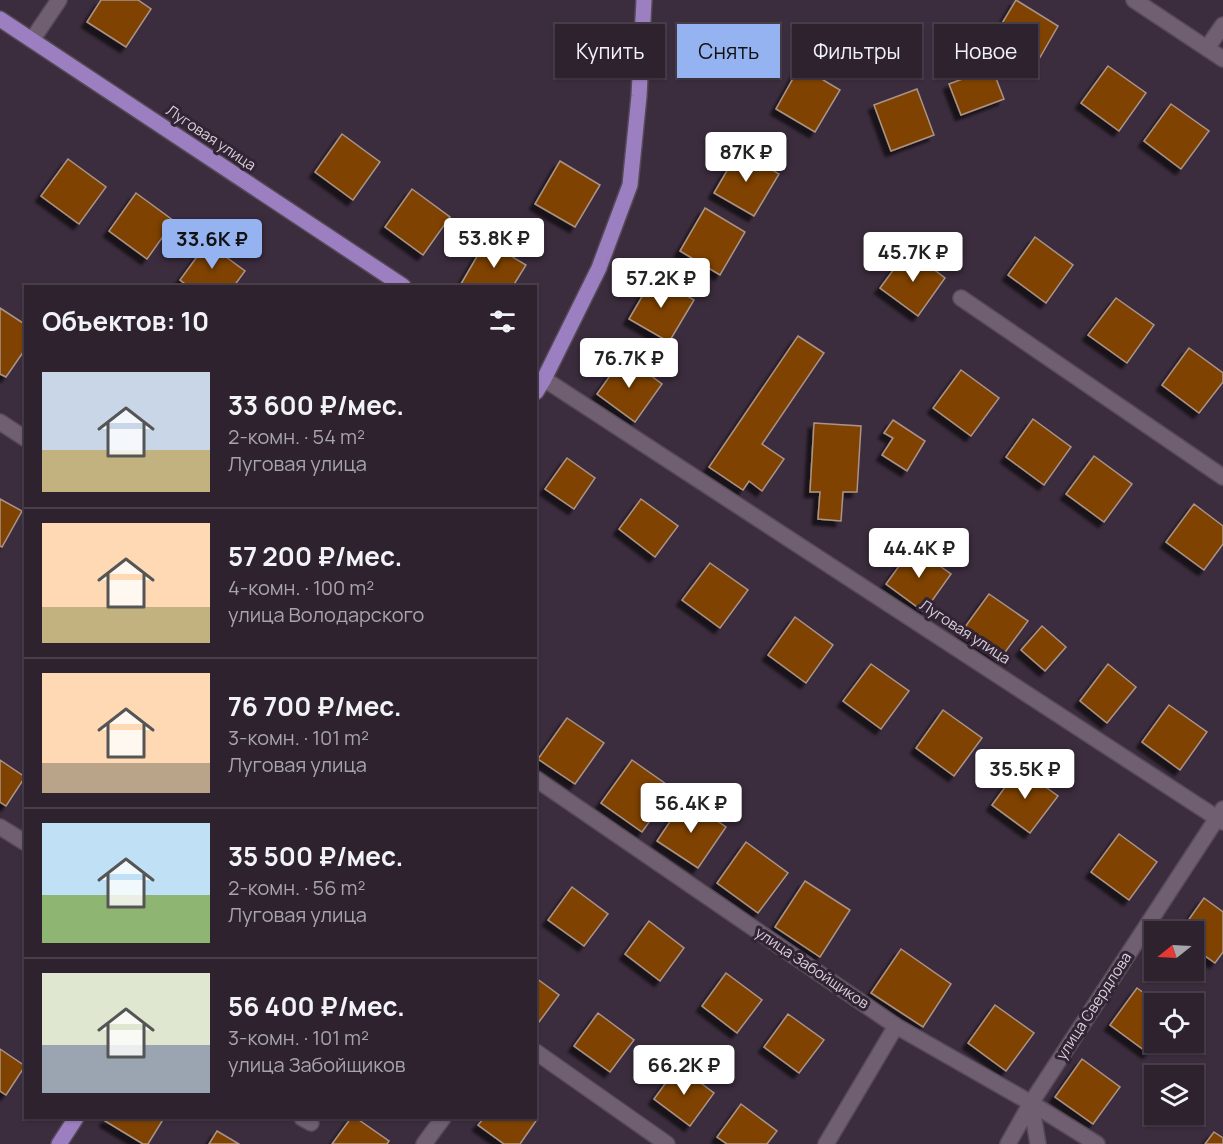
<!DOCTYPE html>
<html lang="ru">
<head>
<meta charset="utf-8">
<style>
	:root { --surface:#2d222e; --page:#392f3a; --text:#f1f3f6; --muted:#a7a4aa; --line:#483f4a; --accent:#95b2f1 }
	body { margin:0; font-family:Manrope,sans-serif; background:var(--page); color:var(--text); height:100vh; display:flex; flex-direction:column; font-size:22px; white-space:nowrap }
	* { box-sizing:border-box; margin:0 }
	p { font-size:20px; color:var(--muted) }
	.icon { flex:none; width:33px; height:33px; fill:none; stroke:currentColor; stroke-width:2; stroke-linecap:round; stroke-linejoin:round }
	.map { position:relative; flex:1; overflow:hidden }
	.details { position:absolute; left:24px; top:285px; width:513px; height:834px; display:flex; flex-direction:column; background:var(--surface); border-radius:0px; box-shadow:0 2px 4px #0004,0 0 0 2px var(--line) }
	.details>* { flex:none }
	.top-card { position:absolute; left:555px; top:24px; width:570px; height:54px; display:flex; gap:12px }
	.needle { width:39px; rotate:252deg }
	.fabs { position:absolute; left:1144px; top:921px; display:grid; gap:12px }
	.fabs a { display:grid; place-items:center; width:60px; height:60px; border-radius:0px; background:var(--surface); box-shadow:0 2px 4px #0004,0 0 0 2px var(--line); font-size:30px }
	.price { position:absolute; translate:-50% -51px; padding:0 14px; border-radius:6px; background:#fff; color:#222; font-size:20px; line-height:39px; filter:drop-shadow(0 2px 3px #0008) }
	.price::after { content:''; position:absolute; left:50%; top:36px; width:18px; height:14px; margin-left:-9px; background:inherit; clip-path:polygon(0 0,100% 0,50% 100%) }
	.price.active { background:var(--accent); color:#111 }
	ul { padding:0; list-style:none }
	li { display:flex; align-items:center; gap:18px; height:150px; padding:0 18px }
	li+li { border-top:2px solid var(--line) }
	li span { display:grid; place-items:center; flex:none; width:168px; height:120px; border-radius:0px; color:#555 }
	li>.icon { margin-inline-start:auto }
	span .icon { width:72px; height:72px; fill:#fffc; stroke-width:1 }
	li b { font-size:26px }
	h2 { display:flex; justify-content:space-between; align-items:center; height:72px; padding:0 18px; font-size:26px }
	.chip { padding:0 21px; border-radius:0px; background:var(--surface); box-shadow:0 2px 4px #0004,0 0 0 2px var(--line); font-size:21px; line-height:54px }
	.chip.active { background:var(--accent); color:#111 }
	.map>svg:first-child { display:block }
	.building { fill:#7f4205; stroke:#ab9485; stroke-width:1.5; filter:url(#shadow) }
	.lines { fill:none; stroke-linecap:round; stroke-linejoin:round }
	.minor-casing { stroke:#564958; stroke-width:18 }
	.major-casing { stroke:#564958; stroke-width:18 }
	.minor { stroke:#6f5f71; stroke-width:15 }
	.major { stroke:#9c7fc0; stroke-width:15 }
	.labels { text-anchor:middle; stroke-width:6; stroke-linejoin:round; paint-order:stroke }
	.street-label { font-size:15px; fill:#d9d0da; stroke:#322434 }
</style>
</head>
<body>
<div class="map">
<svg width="1223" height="1144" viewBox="0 0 1223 1144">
	<defs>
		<filter id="shadow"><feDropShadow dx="-5.5" dy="5.5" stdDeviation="1.5" flood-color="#0009"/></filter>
	</defs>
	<rect width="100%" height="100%" fill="#3c2d3e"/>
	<g class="building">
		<polygon points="101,0 138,0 151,9 126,47 87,22"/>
		<polygon points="1016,0 1058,26 1035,66 992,40"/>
		<polygon points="800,66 840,90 815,132 776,109"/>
		<polygon points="1108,66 1146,93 1119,131 1081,103"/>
		<polygon points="992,68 1004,99 961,115 949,84"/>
		<polygon points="917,89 934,135 891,151 874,105"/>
		<polygon points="1171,104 1209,131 1181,169 1144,141"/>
		<polygon points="342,134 380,162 353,200 315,172"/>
		<polygon points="739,150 779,174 754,216 714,193"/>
		<polygon points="68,159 106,187 79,224 41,196"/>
		<polygon points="560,161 600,185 575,227 535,204"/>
		<polygon points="412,189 450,217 423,255 385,227"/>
		<polygon points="136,193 174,221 147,259 109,231"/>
		<polygon points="705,208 745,232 720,275 680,251"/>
		<polygon points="1035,237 1073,265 1046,303 1008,275"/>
		<polygon points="486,241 526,265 513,286 466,286 461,284"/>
		<polygon points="207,243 245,271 234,286 188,286 180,280"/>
		<polygon points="908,250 945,278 918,316 880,288"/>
		<polygon points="654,276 694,300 669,342 629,319"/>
		<polygon points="1116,298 1154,325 1127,363 1088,335"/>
		<polygon points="0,308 26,325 26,348 6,377 0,374"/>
		<polygon points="798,336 824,353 762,444 784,459 762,491 749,481 743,490 709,467"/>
		<polygon points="1189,348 1223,373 1223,382 1199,413 1162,385"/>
		<polygon points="624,356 662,384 635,422 597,394"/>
		<polygon points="961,370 999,398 971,436 933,408"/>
		<polygon points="1033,419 1071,447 1044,485 1006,457"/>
		<polygon points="893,420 925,441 907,471 882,455 893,438 884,433"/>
		<polygon points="814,423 861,426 857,492 843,492 841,521 818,519 820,492 810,492"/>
		<polygon points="1094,456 1132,484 1104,522 1066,494"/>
		<polygon points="567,458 595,478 574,509 545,489"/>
		<polygon points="0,499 22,511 2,547 0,546"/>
		<polygon points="641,499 678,526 655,557 619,529"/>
		<polygon points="1194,504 1223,526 1223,544 1204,570 1166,542"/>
		<polygon points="913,547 951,574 924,612 886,584"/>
		<polygon points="710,563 748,590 720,628 682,600"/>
		<polygon points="989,594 1028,621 1000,659 962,631"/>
		<polygon points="795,617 833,645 806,683 768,655"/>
		<polygon points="1042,626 1066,647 1045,671 1021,650"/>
		<polygon points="871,664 909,691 881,729 843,701"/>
		<polygon points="1108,664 1136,687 1107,723 1080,701"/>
		<polygon points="1169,705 1207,732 1180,770 1142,742"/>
		<polygon points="943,710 982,738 954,776 916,748"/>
		<polygon points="567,718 604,743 575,784 538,759"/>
		<polygon points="0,760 25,777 6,806 0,802"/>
		<polygon points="632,760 673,789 642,832 601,803"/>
		<polygon points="1019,768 1058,796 1030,833 992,805"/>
		<polygon points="685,799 726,827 698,868 657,841"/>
		<polygon points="1119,834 1157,862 1129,900 1091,872"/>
		<polygon points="746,842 788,873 758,913 717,883"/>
		<polygon points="805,881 850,910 820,957 775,927"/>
		<polygon points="572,887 608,914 584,946 548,920"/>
		<polygon points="1204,898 1223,912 1223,952 1215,963 1194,948 1194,932 1180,932"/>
		<polygon points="649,921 684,948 660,981 625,954"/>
		<polygon points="901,949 951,984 923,1027 871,993"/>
		<polygon points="726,973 762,1000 737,1033 702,1006"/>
		<polygon points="536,978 559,995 536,1026"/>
		<polygon points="1137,988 1159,1004 1155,1004 1156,1042 1148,1053 1110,1025"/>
		<polygon points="995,1005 1034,1033 1006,1071 968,1043"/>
		<polygon points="598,1013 634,1040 610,1072 574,1046"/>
		<polygon points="788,1014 824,1040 799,1073 764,1047"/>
		<polygon points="0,1049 25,1066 6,1095 0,1091"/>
		<polygon points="1082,1059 1120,1087 1093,1124 1055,1097"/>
		<polygon points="678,1066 714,1093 690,1126 654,1099"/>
		<polygon points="741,1104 777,1131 767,1144 727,1144 717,1137"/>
		<polygon points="536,1116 538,1118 520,1144 504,1144 478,1125 484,1118"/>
		<polygon points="107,1118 164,1118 148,1144 143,1144 105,1121"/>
		<polygon points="351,1118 356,1118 389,1141 387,1144 332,1144"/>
		<polygon points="217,1131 239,1144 209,1144"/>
		<polygon points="1214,1132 1223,1138 1223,1144 1205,1144"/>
	</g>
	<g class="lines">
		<defs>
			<g id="minor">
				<polyline points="1134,0 1223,59"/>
				<polyline points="32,40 59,0"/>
				<polyline points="1207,48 1223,25"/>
				<polyline points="961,298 1223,477"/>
				<polyline points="544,379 1223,822"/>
				<polyline points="0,422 26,439"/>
				<polyline points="536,779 896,1026 1031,1103 1097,1144"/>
				<polyline points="0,827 26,843"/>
				<polyline points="536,1052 667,1144"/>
				<polyline points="1031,1103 1038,1144"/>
				<polyline points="302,1118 311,1123"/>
				<polyline points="424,1144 443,1118"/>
				<polyline points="826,1144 896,1026"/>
				<polyline points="1008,1144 1031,1103 1223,809"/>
			</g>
			<g id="major">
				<polyline points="0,19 403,286"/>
				<polyline points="536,392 544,379 599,268 630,185 639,96 644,0"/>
				<polyline points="59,1144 76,1118"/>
			</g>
		</defs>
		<use href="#minor" class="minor-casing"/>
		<use href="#major" class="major-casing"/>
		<use href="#minor" class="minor"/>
		<use href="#major" class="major"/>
	</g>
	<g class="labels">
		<g class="street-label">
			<text transform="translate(211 138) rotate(34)" y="5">Луговая улица</text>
			<text transform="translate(965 632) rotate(33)" y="5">Луговая улица</text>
			<text transform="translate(812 968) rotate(34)" y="5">улица Забойщиков</text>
			<text transform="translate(1094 1006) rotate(-57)" y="5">улица Свердлова</text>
		</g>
	</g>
</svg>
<div class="fabs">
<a><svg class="needle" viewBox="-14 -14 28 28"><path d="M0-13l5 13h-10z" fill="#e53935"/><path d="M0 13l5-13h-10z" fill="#a7a4aa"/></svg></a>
<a><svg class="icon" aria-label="locate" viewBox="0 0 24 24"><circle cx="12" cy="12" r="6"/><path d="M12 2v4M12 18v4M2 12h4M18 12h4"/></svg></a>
<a><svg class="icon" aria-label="layers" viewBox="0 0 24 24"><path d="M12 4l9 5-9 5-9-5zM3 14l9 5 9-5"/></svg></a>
</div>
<b class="price" style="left:746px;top:183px">87K ₽</b>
<b class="price" style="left:494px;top:269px">53.8K ₽</b>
<b class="price active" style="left:212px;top:270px">33.6K ₽</b>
<b class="price" style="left:913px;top:283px">45.7K ₽</b>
<b class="price" style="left:661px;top:309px">57.2K ₽</b>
<b class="price" style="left:629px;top:389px">76.7K ₽</b>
<b class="price" style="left:919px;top:579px">44.4K ₽</b>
<b class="price" style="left:1025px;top:800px">35.5K ₽</b>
<b class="price" style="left:691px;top:834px">56.4K ₽</b>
<b class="price" style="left:684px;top:1096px">66.2K ₽</b>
<div class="top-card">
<a class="chip">Купить</a>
<a class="chip active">Снять</a>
<a class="chip">Фильтры</a>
<a class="chip">Новое</a>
</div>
<section class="details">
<h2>Объектов: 10<svg class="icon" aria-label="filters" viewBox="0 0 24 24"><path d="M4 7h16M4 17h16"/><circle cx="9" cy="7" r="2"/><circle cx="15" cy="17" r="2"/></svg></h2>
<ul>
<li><span style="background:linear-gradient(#c9d6e8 65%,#c2b280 0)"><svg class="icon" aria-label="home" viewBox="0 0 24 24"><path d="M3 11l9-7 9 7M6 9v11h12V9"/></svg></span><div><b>33 600 ₽/мес.</b><p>2-комн. · 54 m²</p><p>Луговая улица</p></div></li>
<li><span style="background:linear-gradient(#ffd9b3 70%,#c2b280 0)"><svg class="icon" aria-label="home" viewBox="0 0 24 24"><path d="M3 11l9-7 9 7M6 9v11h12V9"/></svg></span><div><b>57 200 ₽/мес.</b><p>4-комн. · 100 m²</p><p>улица Володарского</p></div></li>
<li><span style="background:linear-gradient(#ffd9b3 75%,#b9a48a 0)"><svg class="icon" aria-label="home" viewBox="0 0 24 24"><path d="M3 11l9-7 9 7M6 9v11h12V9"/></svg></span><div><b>76 700 ₽/мес.</b><p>3-комн. · 101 m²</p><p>Луговая улица</p></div></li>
<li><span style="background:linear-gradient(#bfe0f5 60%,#8fb573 0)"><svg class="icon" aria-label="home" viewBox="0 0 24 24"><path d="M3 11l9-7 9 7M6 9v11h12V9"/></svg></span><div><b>35 500 ₽/мес.</b><p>2-комн. · 56 m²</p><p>Луговая улица</p></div></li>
<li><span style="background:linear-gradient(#dfe7d0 60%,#9aa5b1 0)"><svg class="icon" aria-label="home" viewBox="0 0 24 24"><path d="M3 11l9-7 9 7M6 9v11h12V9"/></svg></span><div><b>56 400 ₽/мес.</b><p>3-комн. · 101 m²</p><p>улица Забойщиков</p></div></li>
</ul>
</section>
</div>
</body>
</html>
